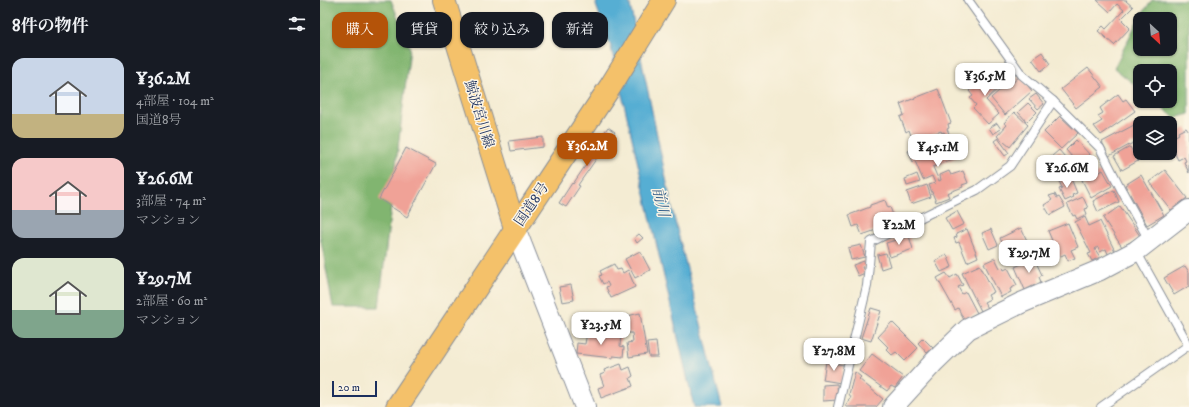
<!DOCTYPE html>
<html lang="ja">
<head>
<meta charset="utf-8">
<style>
	:root { --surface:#171b24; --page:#242831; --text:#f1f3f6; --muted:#9ea1a6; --accent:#b45309 }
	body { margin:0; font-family:"IM FELL DW Pica","Noto Serif JP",serif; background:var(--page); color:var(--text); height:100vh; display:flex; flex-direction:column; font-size:15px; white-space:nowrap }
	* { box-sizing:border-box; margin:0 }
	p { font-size:13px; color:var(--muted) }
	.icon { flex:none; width:22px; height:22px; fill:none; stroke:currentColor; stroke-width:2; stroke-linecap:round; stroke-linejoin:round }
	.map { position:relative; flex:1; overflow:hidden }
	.details { display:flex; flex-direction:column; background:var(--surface); width:320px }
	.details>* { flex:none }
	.banner { position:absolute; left:12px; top:12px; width:380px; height:36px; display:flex; gap:8px }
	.needle { width:26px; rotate:154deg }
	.buttons { position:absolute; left:813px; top:12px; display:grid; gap:8px }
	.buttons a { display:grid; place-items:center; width:44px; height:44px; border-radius:8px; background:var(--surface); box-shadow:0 1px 3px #0004; font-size:20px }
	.scale { position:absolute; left:12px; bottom:10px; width:45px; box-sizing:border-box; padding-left:4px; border:2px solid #1b2f5e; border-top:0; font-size:11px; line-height:14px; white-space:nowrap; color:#1b2f5e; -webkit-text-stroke:3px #fcf5e5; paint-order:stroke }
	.price { position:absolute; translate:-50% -34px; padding:0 9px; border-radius:8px; background:#fff; color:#222; font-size:13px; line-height:26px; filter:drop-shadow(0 1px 2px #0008) }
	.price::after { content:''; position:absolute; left:50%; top:24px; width:12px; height:9px; margin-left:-6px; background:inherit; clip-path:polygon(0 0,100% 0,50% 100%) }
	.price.selected { background:var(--accent); color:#fff }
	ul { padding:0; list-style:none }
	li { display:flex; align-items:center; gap:12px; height:100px; padding:0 12px }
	li span { display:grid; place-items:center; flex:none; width:112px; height:80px; border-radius:12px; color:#555 }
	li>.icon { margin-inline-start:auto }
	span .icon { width:48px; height:48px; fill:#fffc; stroke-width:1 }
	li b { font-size:17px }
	h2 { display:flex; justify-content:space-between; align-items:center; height:48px; padding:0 12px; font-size:17px }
	.pill { padding:0 14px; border-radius:12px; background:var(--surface); box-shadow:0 1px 3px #0004; font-size:14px; line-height:36px }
	.pill.selected { background:var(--accent); color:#fff }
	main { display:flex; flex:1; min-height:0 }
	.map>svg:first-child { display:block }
	.forest { fill:#81b570; stroke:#4e7267; fill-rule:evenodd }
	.water { fill:#56aed3; stroke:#386e98 }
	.building { fill:#f0a297 }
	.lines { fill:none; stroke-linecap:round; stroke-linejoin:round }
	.service-casing { stroke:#888e98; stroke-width:10 }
	.tertiary-casing { stroke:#888e98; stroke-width:22 }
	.primary-casing { stroke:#888e98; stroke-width:24 }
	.trunk-casing { stroke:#888e98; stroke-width:24 }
	.service { stroke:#fff; stroke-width:8 }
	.tertiary { stroke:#fff; stroke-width:20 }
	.primary { stroke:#f4c16a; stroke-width:22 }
	.trunk { stroke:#f4c16a; stroke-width:22 }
	.labels { text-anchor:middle; stroke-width:3; stroke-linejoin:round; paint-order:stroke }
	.street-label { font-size:14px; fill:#1b2f5e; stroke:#fcf5e5 }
	.water-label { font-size:15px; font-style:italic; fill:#305b87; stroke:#fcf5e5 }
</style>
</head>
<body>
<main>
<section class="details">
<h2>8件の物件<svg class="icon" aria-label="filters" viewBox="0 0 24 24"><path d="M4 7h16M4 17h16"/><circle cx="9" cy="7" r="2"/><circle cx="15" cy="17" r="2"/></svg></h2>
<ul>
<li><span style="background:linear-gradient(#c9d6e8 70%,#c2b280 0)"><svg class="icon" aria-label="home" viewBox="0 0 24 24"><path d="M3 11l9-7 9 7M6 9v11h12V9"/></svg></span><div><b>¥36.2M</b><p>4部屋 · 104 m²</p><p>国道8号</p></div></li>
<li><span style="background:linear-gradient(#f6c9c9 65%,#9aa5b1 0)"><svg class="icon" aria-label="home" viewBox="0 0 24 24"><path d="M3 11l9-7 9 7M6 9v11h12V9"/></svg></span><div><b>¥26.6M</b><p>3部屋 · 74 m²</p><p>マンション</p></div></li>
<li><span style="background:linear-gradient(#dfe7d0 65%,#7fa58c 0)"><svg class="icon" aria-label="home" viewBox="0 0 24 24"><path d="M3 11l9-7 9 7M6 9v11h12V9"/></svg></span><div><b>¥29.7M</b><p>2部屋 · 60 m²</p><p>マンション</p></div></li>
</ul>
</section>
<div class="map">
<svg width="869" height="407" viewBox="0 0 869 407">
	<rect width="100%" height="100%" fill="#fcf5e5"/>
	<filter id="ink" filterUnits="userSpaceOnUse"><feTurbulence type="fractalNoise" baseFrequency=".025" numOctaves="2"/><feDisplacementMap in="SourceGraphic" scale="8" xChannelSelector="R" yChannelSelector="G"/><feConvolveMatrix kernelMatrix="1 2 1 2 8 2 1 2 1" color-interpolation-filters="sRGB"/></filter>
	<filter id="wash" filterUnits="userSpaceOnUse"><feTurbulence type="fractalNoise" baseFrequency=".012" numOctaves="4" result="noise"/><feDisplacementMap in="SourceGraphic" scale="16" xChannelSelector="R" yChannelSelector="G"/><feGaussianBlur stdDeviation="0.9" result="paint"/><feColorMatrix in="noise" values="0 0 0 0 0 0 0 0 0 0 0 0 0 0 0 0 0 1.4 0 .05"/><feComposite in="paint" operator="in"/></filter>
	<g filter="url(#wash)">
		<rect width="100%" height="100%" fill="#f4ecd3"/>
		<g class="forest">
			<polygon points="0,0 71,0 90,48 59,307 13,307 0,235"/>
			<path d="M832,0H869V114L855,118L834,101H850V71H820V89L794,68L819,18ZM820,19H850V49H820Z"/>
		</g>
		<polygon class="water" points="277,0 309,0 354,217 402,407 374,407 291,47 276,5"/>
		<g id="blocks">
			<g class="building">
				<polygon points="777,0 807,0 806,1 813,7 801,19 810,28 794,45 778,31 783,26 786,29 804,10 797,4 790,12"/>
				<polygon points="722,52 730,64 721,71 712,59"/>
				<polygon points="768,68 783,87 756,108 741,89"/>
				<polygon points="672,72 683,84 666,100 679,114 668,124 653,108 656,105 650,98 653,96 649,91 662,78 664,80"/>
				<polygon points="700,76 712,91 685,115 671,98 689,82 691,84"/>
				<polygon points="618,89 631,123 628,124 629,128 627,129 631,138 627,140 624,132 622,133 621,131 611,135 614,141 610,142 608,135 593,141 589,130 586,132 580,117 584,115 580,104"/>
				<polygon points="716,94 724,104 718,109 709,99"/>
				<polygon points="798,94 803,101 806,99 815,111 781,135 774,126 782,121 778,116 783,113 780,108"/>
				<polygon points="708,103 717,112 707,122 698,112"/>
				<polygon points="694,112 708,125 690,147 677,136 687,125 684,123"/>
				<polygon points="740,116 758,133 741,149 724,132"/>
				<polygon points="677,123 681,129 673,134 669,128"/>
				<polygon points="814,125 820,136 820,141 814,144 813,143 789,156 782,142"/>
				<polygon points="288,127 295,132 258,185 260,186 246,207 239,203 252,183 253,184 276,150 274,148"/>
				<polygon points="866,128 869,132 869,173 864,162 866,161 864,157 858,160 852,148 853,147 851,143 850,144 850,139 859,134 858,132"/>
				<polygon points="223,137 223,147 191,151 189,141"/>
				<polygon points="678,138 689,153 685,156 674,141"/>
				<polygon points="606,139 610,148 630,140 637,157 613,167 619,181 621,180 620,175 629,171 631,175 643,171 648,183 642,185 643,187 627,193 629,197 616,202 609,185 615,183 612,176 603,180 595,161 593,162 588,151 598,147 596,143"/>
				<polygon points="756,140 771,156 760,166 746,150"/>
				<polygon points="810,147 818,161 802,170 794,156"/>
				<polygon points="86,148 116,164 87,217 59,199"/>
				<polygon points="739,150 756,170 751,174 748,170 737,179 724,163"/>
				<polygon points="773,169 776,174 783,170 792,186 771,198 762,180 767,176 766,173"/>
				<polygon points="845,170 867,198 851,210 829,182"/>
				<polygon points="597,174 600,182 587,186 585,179"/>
				<polygon points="821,175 844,215 827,225 805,185"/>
				<polygon points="750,176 757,193 752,195 754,197 745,201 739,189 742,188 739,181"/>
				<polygon points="607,185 611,197 591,204 587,192"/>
				<polygon points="794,190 799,202 778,212 773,201"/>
				<polygon points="735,194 737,198 739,197 745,207 730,215 724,205 732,200 729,196"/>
				<polygon points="763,197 768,208 765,209 767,214 757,219 755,215 753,216 747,204"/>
				<polygon points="565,200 568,208 570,207 576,223 542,235 538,225 533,227 529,215 550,207 550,205"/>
				<polygon points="800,206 820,236 802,247 783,218"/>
				<polygon points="637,211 644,224 632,230 625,218"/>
				<polygon points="765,217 769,226 780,221 795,251 788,254 786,249 780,252 778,247 775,249 780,257 772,261 768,254 771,253 755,222"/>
				<polygon points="748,223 758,247 751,250 755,258 748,261 745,254 739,257 728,231"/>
				<polygon points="701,228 711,249 690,260 680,238"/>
				<polygon points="647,229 658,257 647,262 639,242 636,243 634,238 637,237 636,234"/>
				<polygon points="671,229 678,245 669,249 662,233"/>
				<polygon points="319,234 323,238 317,243 314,238"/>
				<polygon points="589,236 593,249 570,257 566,243"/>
				<polygon points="541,245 545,257 531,260 528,248"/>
				<polygon points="320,251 330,270 315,278 305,259"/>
				<polygon points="566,253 570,266 561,269 557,255"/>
				<polygon points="627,255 632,267 621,272 615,261"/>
				<polygon points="675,258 680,268 683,267 684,270 688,268 697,285 690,289 691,292 681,297 664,263"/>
				<polygon points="714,258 722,275 719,277 721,282 705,290 695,267"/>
				<polygon points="544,261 546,266 542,267 545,273 538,276 533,265"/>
				<polygon points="294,264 297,270 301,269 303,273 308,270 315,287 291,298 286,287 289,286 287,282 283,284 279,276 282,275 280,271"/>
				<polygon points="660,265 674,292 668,295 670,299 664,302 668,308 661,311 642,273"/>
				<polygon points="865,266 869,272 869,286 854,295 844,278"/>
				<polygon points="626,273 630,278 637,274 643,285 638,287 642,294 646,292 657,313 644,320 638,308 635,310 617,278"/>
				<polygon points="251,285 254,300 242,302 239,287"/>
				<polygon points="551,308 561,311 551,341 541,338"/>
				<polygon points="320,313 327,354 309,357 307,343 313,342 312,333 308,333 306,322 308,322 307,316"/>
				<polygon points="572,322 598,348 585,361 576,352 572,355 566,349 568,347 558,337"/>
				<polygon points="267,332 295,335 295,333 301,334 300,346 304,347 303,357 293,356 293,358 256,354 257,343 265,344"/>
				<polygon points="603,338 613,348 607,353 598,343"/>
				<polygon points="336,342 338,357 329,357 327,343"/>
				<polygon points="552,354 583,377 575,388 571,386 567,391 539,371"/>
				<polygon points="506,362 524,365 521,383 503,380"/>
				<polygon points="301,364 303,370 310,367 313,376 310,378 313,386 281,398 278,388 284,386 280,375 285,373 284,370"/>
				<polygon points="535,372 541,377 539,379 563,399 556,407 527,407 525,406 531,397 529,394"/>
				<polygon points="517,384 518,400 503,401 503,385"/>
			</g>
		</g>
	</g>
	<g filter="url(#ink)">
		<use href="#blocks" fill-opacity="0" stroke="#888e98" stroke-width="1"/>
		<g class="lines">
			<defs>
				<g id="service">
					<polyline points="648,0 702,75 733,101 780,148 802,191 829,240"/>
					<polyline points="816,251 869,346"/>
					<polyline points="518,407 547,286 551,242 657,190 690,166 733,101"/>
					<polyline points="781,407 869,345"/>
				</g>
				<g id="tertiary">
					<polyline points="195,228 265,407"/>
					<polyline points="573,407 614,362 648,329 701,303 780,270 816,251 869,210"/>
				</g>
				<polyline id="primary" points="124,0 195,228"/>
				<polyline id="trunk" points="77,407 290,87 344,0"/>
			</defs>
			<use href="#service" class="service-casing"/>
			<use href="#tertiary" class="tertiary-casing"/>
			<use href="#primary" class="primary-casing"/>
			<use href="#trunk" class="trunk-casing"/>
			<use href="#service" class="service"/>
			<use href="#tertiary" class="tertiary"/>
			<use href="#primary" class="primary"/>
			<use href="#trunk" class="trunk"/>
		</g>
	</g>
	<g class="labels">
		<g class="street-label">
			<text transform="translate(160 114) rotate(73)" y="5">鯨波宮川線</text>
			<text transform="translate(211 204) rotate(-56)" y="5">国道8号</text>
		</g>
		<g class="water-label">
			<text transform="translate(341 202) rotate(77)" y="5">前川</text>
		</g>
	</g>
</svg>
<div class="buttons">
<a><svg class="needle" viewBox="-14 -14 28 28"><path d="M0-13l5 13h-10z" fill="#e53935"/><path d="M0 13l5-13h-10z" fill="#9ea1a6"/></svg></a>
<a><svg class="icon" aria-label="locate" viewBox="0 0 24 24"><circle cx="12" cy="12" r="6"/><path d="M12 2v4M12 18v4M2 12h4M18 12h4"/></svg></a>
<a><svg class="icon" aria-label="layers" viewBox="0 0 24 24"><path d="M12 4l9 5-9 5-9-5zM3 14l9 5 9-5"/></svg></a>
</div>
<div class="scale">20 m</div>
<b class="price" style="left:665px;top:97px">¥36.5M</b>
<b class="price selected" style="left:267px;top:167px">¥36.2M</b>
<b class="price" style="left:618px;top:168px">¥45.1M</b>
<b class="price" style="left:747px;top:189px">¥26.6M</b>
<b class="price" style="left:579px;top:246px">¥22M</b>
<b class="price" style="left:709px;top:274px">¥29.7M</b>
<b class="price" style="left:281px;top:346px">¥23.5M</b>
<b class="price" style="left:514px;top:372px">¥27.8M</b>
<div class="banner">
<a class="pill selected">購入</a>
<a class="pill">賃貸</a>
<a class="pill">絞り込み</a>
<a class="pill">新着</a>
</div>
</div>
</main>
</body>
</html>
